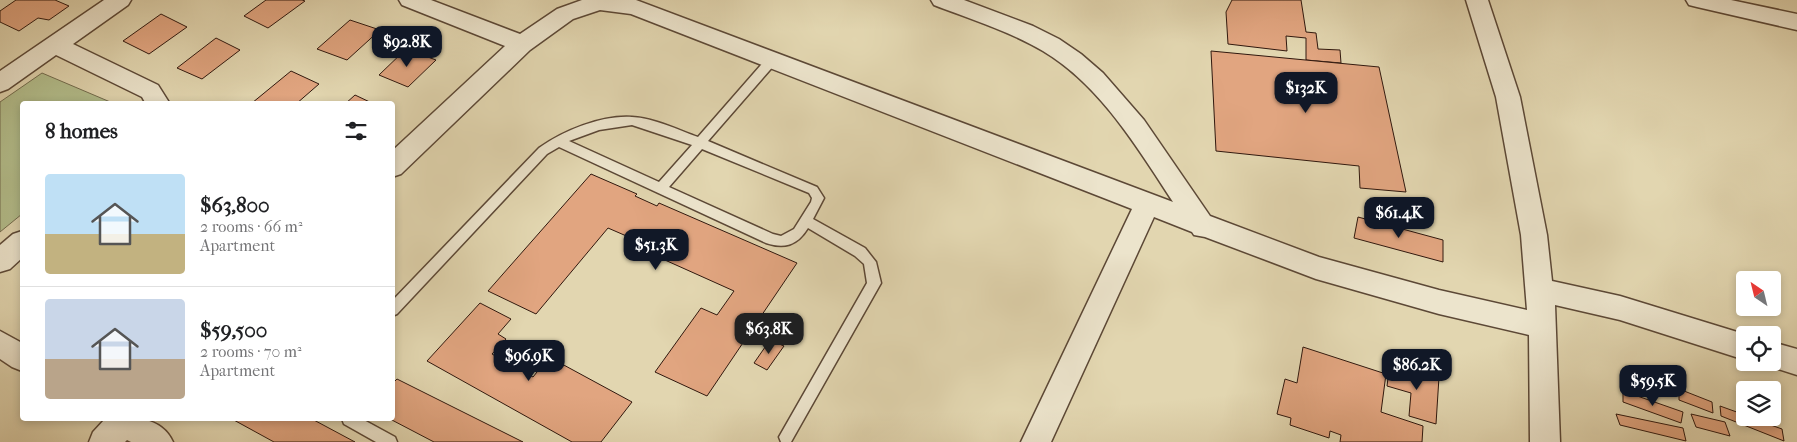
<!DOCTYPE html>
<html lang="en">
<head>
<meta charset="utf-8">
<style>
	:root { --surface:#fff; --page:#f2f2f2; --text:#202124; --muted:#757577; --line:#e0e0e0; --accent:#111827 }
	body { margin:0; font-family:"IM FELL French Canon",serif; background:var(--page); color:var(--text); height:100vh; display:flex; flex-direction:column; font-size:19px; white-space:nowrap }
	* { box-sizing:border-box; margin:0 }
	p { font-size:16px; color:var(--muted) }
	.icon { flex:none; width:28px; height:28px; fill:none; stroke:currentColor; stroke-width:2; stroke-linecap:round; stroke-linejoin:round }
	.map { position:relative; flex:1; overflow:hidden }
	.sheet { position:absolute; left:20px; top:101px; width:375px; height:320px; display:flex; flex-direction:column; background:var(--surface); border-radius:5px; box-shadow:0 2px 8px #0003 }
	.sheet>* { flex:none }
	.needle { width:32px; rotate:325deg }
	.tools { position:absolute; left:1736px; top:271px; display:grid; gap:10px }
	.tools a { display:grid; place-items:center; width:45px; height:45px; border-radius:5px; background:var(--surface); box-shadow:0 2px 8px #0003; font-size:25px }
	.price { position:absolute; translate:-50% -42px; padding:0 11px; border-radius:10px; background:var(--accent); color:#fff; font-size:16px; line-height:32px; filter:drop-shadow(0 1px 2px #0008) }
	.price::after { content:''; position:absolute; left:50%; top:30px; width:15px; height:11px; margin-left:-8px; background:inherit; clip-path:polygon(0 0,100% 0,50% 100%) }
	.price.on { background:#222; color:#fff }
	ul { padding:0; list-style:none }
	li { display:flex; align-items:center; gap:15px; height:125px; padding:0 25px }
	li+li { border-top:1px solid var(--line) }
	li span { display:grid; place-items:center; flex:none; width:140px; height:100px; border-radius:5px; color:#555 }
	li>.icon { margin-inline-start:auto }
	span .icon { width:60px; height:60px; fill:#fffc; stroke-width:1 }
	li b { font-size:21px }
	h2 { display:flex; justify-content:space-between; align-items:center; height:60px; padding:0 25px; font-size:21px }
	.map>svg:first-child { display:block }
	.green { fill:#b3be8c; stroke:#726b4d }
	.building { fill:#e1a580; stroke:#30180e }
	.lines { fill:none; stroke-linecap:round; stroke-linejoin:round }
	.lane-casing { stroke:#5c4836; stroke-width:3 }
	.street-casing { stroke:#5c4836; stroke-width:3 }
	.lane { fill:#ece4cc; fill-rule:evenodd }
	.street { fill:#ece4cc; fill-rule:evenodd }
</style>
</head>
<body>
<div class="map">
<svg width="1797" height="442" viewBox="0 0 1797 442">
	<rect width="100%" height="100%" fill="#e2d6b0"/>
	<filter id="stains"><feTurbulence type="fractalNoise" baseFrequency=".004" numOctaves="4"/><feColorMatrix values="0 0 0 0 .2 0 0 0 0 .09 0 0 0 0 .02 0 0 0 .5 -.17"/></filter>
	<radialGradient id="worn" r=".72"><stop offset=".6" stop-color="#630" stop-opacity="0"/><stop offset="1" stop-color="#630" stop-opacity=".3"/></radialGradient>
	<polygon class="green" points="42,73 115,104 22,104 22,214 0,232 0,102"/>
	<g class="building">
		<polygon points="16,0 55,0 69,6 49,20 38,18 19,31 0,22 0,11"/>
		<polygon points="266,0 302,0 305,1 268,28 244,16"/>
		<polygon points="1232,0 1301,0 1306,32 1316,33 1318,49 1340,50 1341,63 1306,60 1306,38 1286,36 1287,51 1228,44 1226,12"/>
		<polygon points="161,14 187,27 149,54 123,41"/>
		<polygon points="350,20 380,30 347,60 317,49"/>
		<polygon points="216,38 240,50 202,79 177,68"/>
		<polygon points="406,49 436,60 408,87 379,75"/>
		<polygon points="1211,51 1379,67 1406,192 1360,188 1359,166 1216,151"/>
		<polygon points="291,71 319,84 296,104 252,103"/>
		<polygon points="355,95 374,104 345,104"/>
		<polygon points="591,174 637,194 635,196 657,206 659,203 797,263 707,396 655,372 701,308 717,315 734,291 627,243 631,238 608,228 536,314 488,291"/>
		<polygon points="1358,217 1443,240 1443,262 1354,238"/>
		<polygon points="480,303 511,319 498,334 506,339 492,354 533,377 549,357 632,402 601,442 572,442 427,361"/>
		<polygon points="770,340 784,346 767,370 754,363"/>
		<polygon points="1303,347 1386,374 1381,412 1423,426 1422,442 1340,442 1341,435 1330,431 1329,438 1290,425 1291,418 1277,414 1285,379 1297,383"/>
		<polygon points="1390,362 1439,377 1436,424 1409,416 1411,393 1387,386"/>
		<polygon points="397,379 523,442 434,442 390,419 392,419 392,384"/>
		<polygon points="1679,389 1712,402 1713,413 1679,400"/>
		<polygon points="1623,391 1683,412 1681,423 1623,402"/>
		<polygon points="1720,406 1745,415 1745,418 1751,418 1782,429 1784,441 1721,416"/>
		<polygon points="1616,414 1683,428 1686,441 1620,425"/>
		<polygon points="1691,414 1725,422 1730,436 1696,427"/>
		<polygon points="232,419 312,419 355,442 274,442"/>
	</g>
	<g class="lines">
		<defs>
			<g id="lane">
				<path d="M772,56L778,60L776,63L708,141L817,187L824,198L813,219L865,248L876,262L881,283L791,442H781L779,437L867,283L864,264L855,256L808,228C797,246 784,249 766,243L559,147L547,154L397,314L392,316V301L539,148C563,131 601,115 632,117C654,118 678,130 698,137L768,57ZM632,125L692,145L659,182L569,141L599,130ZM702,149L809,193L812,198L811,202L794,229L781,236L773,234L669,187Z"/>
				<polygon points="342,419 362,419 395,437 397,442 376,442 344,424"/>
			</g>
			<g id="street">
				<polygon points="104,0 131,0 128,5 73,44 158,85 170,104 146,104 142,97 56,55 8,89 0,92 0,71"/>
				<path d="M399,0H431L520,34L557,9L582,0H636L1173,202C1137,147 1100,85 1043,51C1009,31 970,19 934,5L931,0H964L1033,26L1059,39L1081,54L1103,73L1144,120L1210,216L1319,257L1439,290L1527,310L1521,235L1496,97L1466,0H1488L1520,97L1547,235L1552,281L1620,296L1747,335H1745V360L1620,320L1555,305L1560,442H1530L1529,335L1439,314L1316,279L1205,237L1194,235L1192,232L1154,217L1051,442H1021L1132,209L631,14L600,10L573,19L530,50L401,174L392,177V151L505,46L402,5Z"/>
				<polygon points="1686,0 1731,0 1797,14 1797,30 1697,7 1689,5"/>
				<polygon points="22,231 22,258 10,269 0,272 0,245 13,234"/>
				<polygon points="0,331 22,343 22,371 12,367 0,359"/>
				<polygon points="1772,342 1797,349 1797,375 1762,364 1761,362 1772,362"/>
				<path d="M105,419C130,417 161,415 173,442H131L127,440L125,442H89L93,432Z"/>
			</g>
		</defs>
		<use href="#lane" class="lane-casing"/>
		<use href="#street" class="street-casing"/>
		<use href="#lane" class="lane"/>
		<use href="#street" class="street"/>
	</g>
	<rect width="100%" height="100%" filter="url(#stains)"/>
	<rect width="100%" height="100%" fill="url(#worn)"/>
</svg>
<div class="tools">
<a><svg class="needle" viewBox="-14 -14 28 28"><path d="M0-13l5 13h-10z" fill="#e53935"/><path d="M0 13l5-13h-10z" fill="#757577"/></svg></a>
<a><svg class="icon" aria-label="locate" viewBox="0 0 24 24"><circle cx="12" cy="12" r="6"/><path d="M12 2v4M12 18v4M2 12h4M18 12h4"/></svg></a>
<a><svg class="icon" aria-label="layers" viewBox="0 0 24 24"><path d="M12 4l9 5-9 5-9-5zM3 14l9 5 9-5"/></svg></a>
</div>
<b class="price" style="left:407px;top:68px">$92.8K</b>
<b class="price" style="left:1306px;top:114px">$132K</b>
<b class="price" style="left:1399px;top:239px">$61.4K</b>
<b class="price" style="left:656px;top:271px">$51.3K</b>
<b class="price on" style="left:769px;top:355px">$63.8K</b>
<b class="price" style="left:529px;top:382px">$96.9K</b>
<b class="price" style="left:1417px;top:391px">$86.2K</b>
<b class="price" style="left:1653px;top:407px">$59.5K</b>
<section class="sheet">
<h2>8 homes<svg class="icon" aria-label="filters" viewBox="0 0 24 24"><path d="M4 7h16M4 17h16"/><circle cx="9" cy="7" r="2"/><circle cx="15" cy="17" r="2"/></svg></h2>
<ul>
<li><span style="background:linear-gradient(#bfe0f5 60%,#c2b280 0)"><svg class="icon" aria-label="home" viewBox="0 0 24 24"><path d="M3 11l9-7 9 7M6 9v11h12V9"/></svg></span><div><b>$63,800</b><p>2 rooms · 66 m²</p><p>Apartment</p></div></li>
<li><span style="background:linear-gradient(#c9d6e8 60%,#b9a48a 0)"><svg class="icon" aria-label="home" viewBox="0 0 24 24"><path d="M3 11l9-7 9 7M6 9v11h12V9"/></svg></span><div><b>$59,500</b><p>2 rooms · 70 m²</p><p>Apartment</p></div></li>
</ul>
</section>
</div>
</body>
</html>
